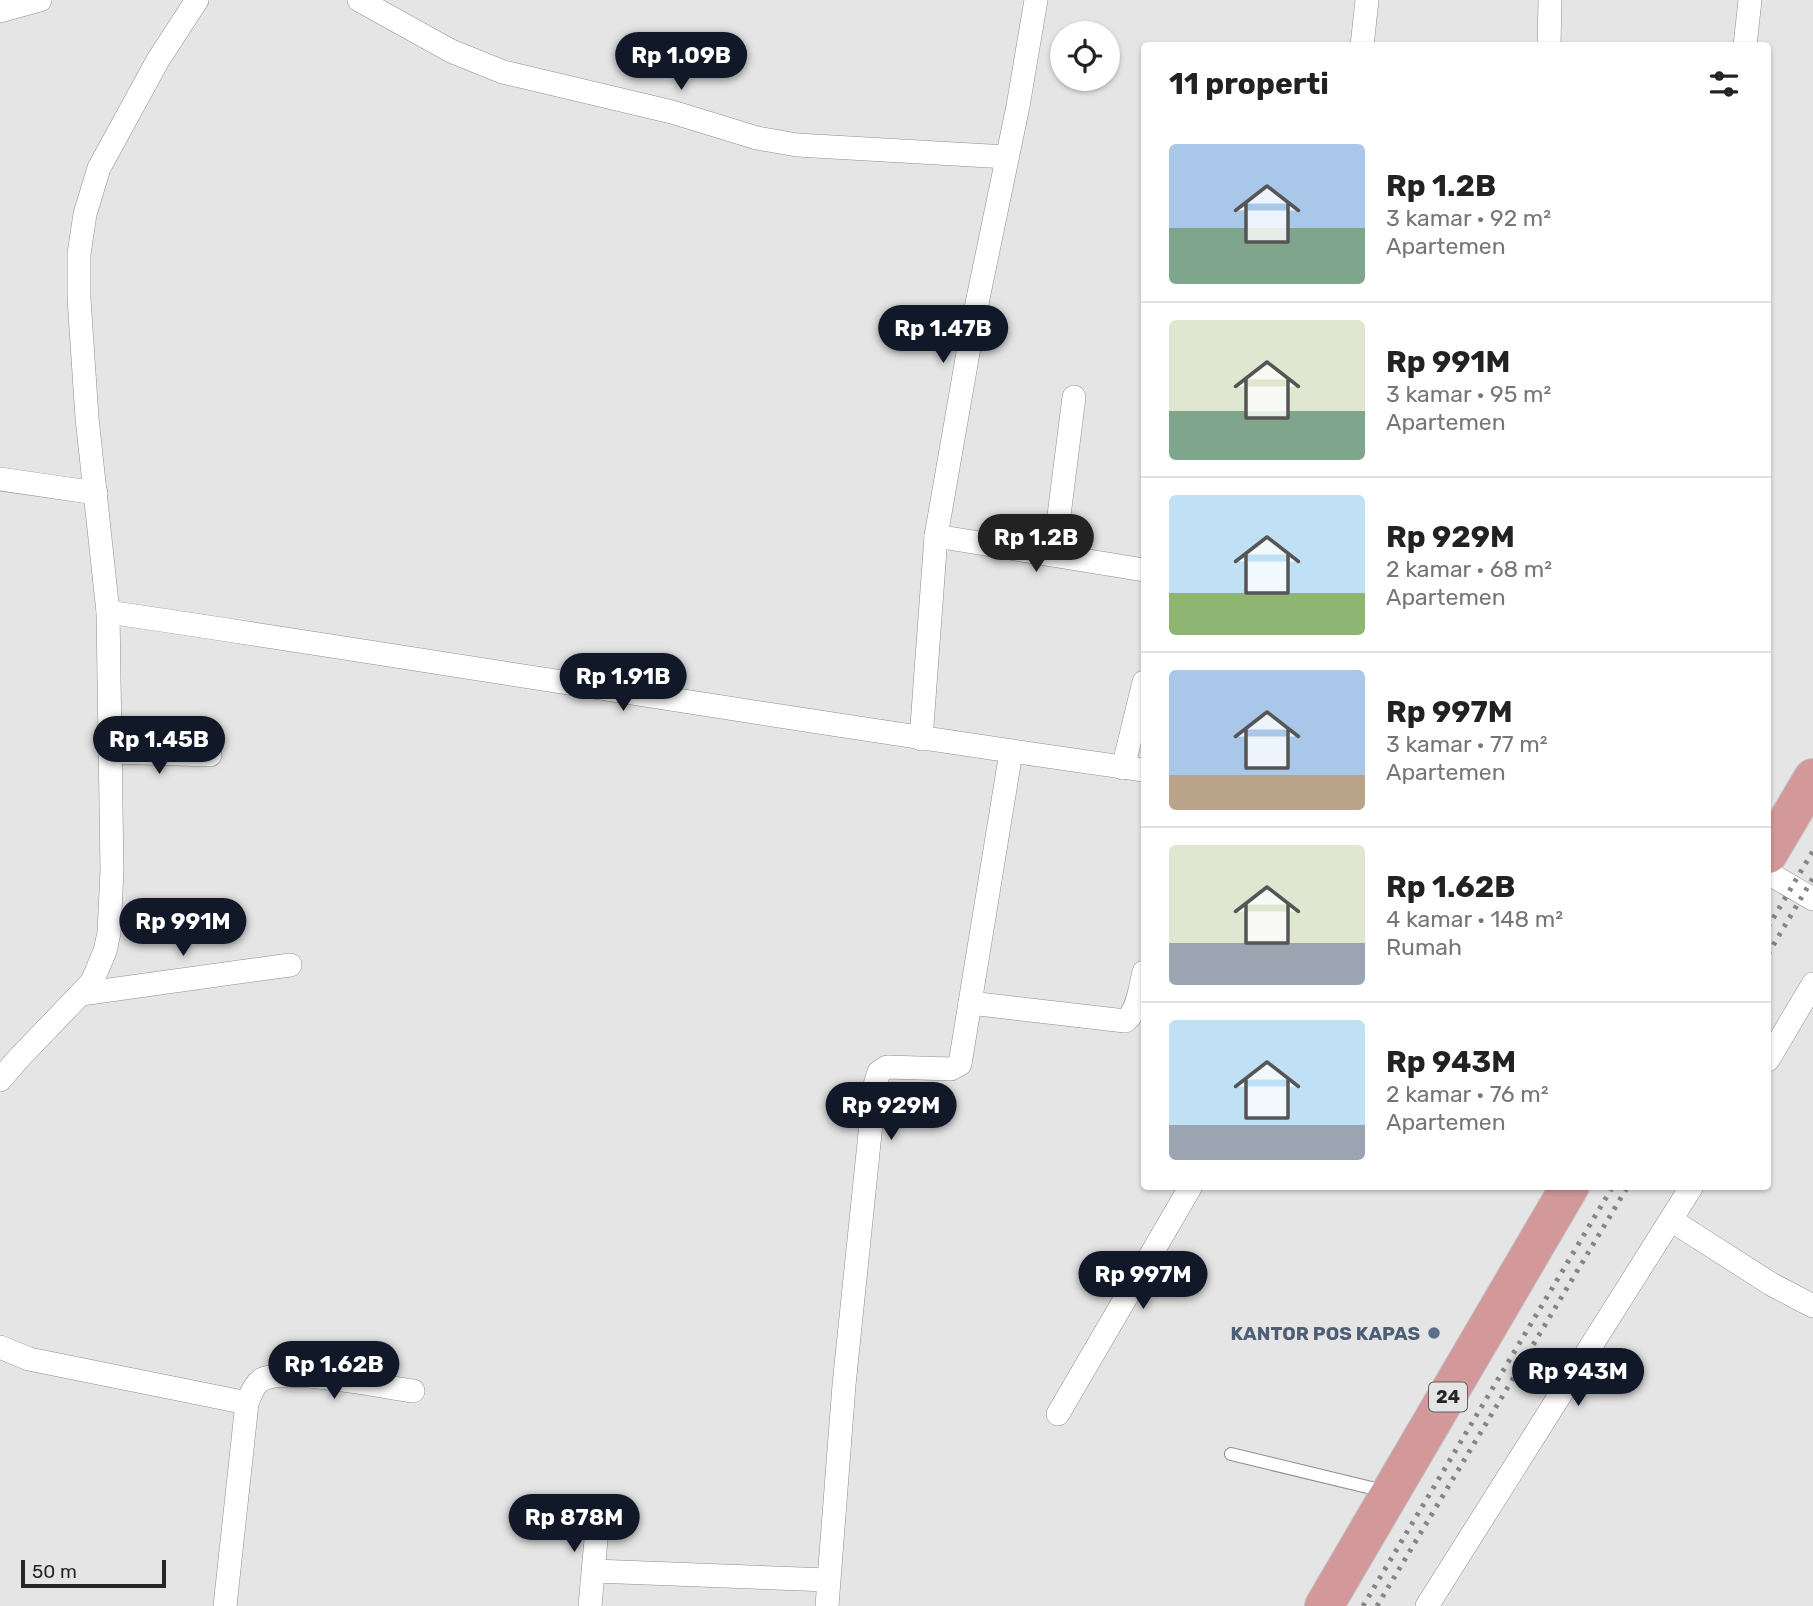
<!DOCTYPE html>
<html lang="id">
<head>
<meta charset="utf-8">
<style>
	:root { --surface:#fff; --page:#f6f6f6; --text:#222; --muted:#767676; --line:#e0e0e0; --accent:#111827 }
	body { margin:0; font-family:Rubik,sans-serif; background:var(--page); color:var(--text); height:100vh; display:flex; flex-direction:column; font-size:26px; white-space:nowrap }
	* { box-sizing:border-box; margin:0 }
	p { font-size:23px; color:var(--muted) }
	.icon { flex:none; width:38px; height:38px; fill:none; stroke:currentColor; stroke-width:2; stroke-linecap:round; stroke-linejoin:round }
	.map { position:relative; flex:1; overflow:hidden }
	.side { position:absolute; left:1141px; top:42px; width:630px; height:1148px; display:flex; flex-direction:column; background:var(--surface); border-radius:7px; box-shadow:0 2px 5px #0004 }
	.side>* { flex:none }
	.controls { position:absolute; left:1050px; top:21px; display:grid; gap:14px }
	.controls a { display:grid; place-items:center; width:70px; height:70px; border-radius:50%; background:var(--surface); box-shadow:0 2px 5px #0004; font-size:35px }
	.scale { position:absolute; left:21px; bottom:18px; width:145px; box-sizing:border-box; padding-left:7px; border:4px solid #262627; border-top:0; font-size:19px; line-height:24px; white-space:nowrap; color:#262627; -webkit-text-stroke:5px #e5e5e6; paint-order:stroke }
	.price { position:absolute; translate:-50% -60px; padding:0 16px; border-radius:24px; background:var(--accent); color:#fff; font-size:23px; line-height:46px; filter:drop-shadow(0 2px 4px #0008) }
	.price::after { content:''; position:absolute; left:50%; top:42px; width:21px; height:16px; margin-left:-10px; background:inherit; clip-path:polygon(0 0,100% 0,50% 100%) }
	.price.active { background:#222; color:#fff }
	ul { padding:0; list-style:none }
	li { display:flex; align-items:center; gap:21px; height:175px; padding:0 28px }
	li+li { border-top:2px solid var(--line) }
	li span { display:grid; place-items:center; flex:none; width:196px; height:140px; border-radius:7px; color:#555 }
	li>.icon { margin-inline-start:auto }
	span .icon { width:84px; height:84px; fill:#fffc; stroke-width:1 }
	li b { font-size:30px }
	h2 { display:flex; justify-content:space-between; align-items:center; height:84px; padding:0 28px; font-size:30px }
	.map>svg:first-child { display:block }
	.lines { fill:none; stroke-linecap:round; stroke-linejoin:round }
	.service-casing { stroke:#8e8e8f; stroke-width:14 }
	.minor-casing { stroke:#8e8e8f; stroke-width:24 }
	.trunk-casing { stroke:#c2c2c3; stroke-width:40 }
	.service { stroke:#fff; stroke-width:12 }
	.minor { stroke:#fff; stroke-width:23 }
	.trunk { stroke:#d3989a; stroke-width:38 }
	.rail { stroke:#858586; stroke-width:5; stroke-dasharray:3.5 7; stroke-linecap:butt }
	.service-dot { fill:#5c6f8a; stroke:#e5e5e6; stroke-width:2.5 }
	.labels { text-anchor:middle; stroke-width:6; stroke-linejoin:round; paint-order:stroke }
	.shield { fill:#e5e5e6; stroke:#5f5f60; stroke-width:2 }
	.shield-label { font-size:18px; font-weight:bold; fill:#262627 }
	.service-label { font-size:19px; font-weight:bold; fill:#4e5e75; stroke:#e5e5e6; text-anchor:end }
</style>
</head>
<body>
<div class="map">
<svg width="1813" height="1606" viewBox="0 0 1813 1606">
	<rect width="100%" height="100%" fill="#e5e5e6"/>
	<g class="lines">
		<defs>
			<polyline id="service" points="1231,1454 1384,1491"/>
			<g id="minor">
				<polyline points="359,0 451,51 503,72 672,112 757,138 797,145 1007,157"/>
				<polyline points="0,11 40,0"/>
				<polyline points="1362,46 1367,0"/>
				<polyline points="1549,46 1550,0"/>
				<polyline points="1745,46 1750,0"/>
				<polyline points="0,479 96,493"/>
				<polyline points="936,536 1144,570"/>
				<polyline points="1054,555 1074,397"/>
				<path d="M108,612C454,663 798,722 1144,770"/>
				<polyline points="921,739 936,536 975,313 1018,106 1036,0"/>
				<polyline points="111,752 210,755"/>
				<polyline points="1123,768 1144,682"/>
				<polyline points="1768,873 1813,899"/>
				<polyline points="81,994 290,965"/>
				<path d="M970,1003L1125,1021C1138,1012 1140,987 1144,972"/>
				<polyline points="1768,1060 1813,984"/>
				<polyline points="0,1080 18,1059 92,982 105,951 109,933 112,870 108,612 87,418 79,298 79,254 85,214 99,168 158,60 197,0"/>
				<polyline points="1671,1220 1771,1284 1813,1306"/>
				<polyline points="0,1347 29,1359 247,1403 225,1606"/>
				<path d="M247,1403C250,1395 254,1385 261,1380C285,1366 383,1387 413,1391"/>
				<polyline points="1058,1414 1191,1186"/>
				<polyline points="594,1571 828,1580"/>
				<polyline points="590,1606 599,1506"/>
				<polyline points="827,1606 844,1385 875,1085 879,1072 887,1067 951,1069 960,1064 1011,752"/>
				<polyline points="1427,1606 1692,1186"/>
			</g>
			<g id="trunk">
				<polyline points="1768,854 1813,778"/>
				<polyline points="1324,1606 1570,1186"/>
			</g>
		</defs>
		<use href="#service" class="service-casing"/>
		<use href="#minor" class="minor-casing"/>
		<use href="#trunk" class="trunk-casing"/>
		<use href="#service" class="service"/>
		<use href="#minor" class="minor"/>
		<use href="#trunk" class="trunk"/>
		<g class="rail">
			<polyline points="1768,927 1813,851"/>
			<polyline points="1768,954 1813,878"/>
			<polyline points="1363,1606 1613,1186"/>
			<polyline points="1377,1606 1628,1186"/>
		</g>
	</g>
	<circle class="service-dot" cx="1434" cy="1333" r="7"/>
	<g class="labels">
		<rect class="shield" x="1429" y="1382.5" width="38" height="29" rx="5"/>
		<g class="shield-label">
			<text x="1448" y="1403">24</text>
		</g>
		<g class="service-label">
			<text x="1420" y="1340">KANTOR POS KAPAS</text>
		</g>
	</g>
</svg>
<div class="controls">
<a><svg class="icon" aria-label="locate" viewBox="0 0 24 24"><circle cx="12" cy="12" r="6"/><path d="M12 2v4M12 18v4M2 12h4M18 12h4"/></svg></a>
</div>
<div class="scale">50 m</div>
<b class="price" style="left:681px;top:92px">Rp 1.09B</b>
<b class="price" style="left:943px;top:365px">Rp 1.47B</b>
<b class="price active" style="left:1036px;top:574px">Rp 1.2B</b>
<b class="price" style="left:623px;top:713px">Rp 1.91B</b>
<b class="price" style="left:159px;top:776px">Rp 1.45B</b>
<b class="price" style="left:183px;top:958px">Rp 991M</b>
<b class="price" style="left:891px;top:1142px">Rp 929M</b>
<b class="price" style="left:1143px;top:1311px">Rp 997M</b>
<b class="price" style="left:334px;top:1401px">Rp 1.62B</b>
<b class="price" style="left:1578px;top:1408px">Rp 943M</b>
<b class="price" style="left:574px;top:1554px">Rp 878M</b>
<section class="side">
<h2>11 properti<svg class="icon" aria-label="filters" viewBox="0 0 24 24"><path d="M4 7h16M4 17h16"/><circle cx="9" cy="7" r="2"/><circle cx="15" cy="17" r="2"/></svg></h2>
<ul>
<li><span style="background:linear-gradient(#a9c7e8 60%,#7fa58c 0)"><svg class="icon" aria-label="home" viewBox="0 0 24 24"><path d="M3 11l9-7 9 7M6 9v11h12V9"/></svg></span><div><b>Rp 1.2B</b><p>3 kamar · 92 m²</p><p>Apartemen</p></div></li>
<li><span style="background:linear-gradient(#dfe7d0 65%,#7fa58c 0)"><svg class="icon" aria-label="home" viewBox="0 0 24 24"><path d="M3 11l9-7 9 7M6 9v11h12V9"/></svg></span><div><b>Rp 991M</b><p>3 kamar · 95 m²</p><p>Apartemen</p></div></li>
<li><span style="background:linear-gradient(#bfe0f5 70%,#8fb573 0)"><svg class="icon" aria-label="home" viewBox="0 0 24 24"><path d="M3 11l9-7 9 7M6 9v11h12V9"/></svg></span><div><b>Rp 929M</b><p>2 kamar · 68 m²</p><p>Apartemen</p></div></li>
<li><span style="background:linear-gradient(#a9c7e8 75%,#b9a48a 0)"><svg class="icon" aria-label="home" viewBox="0 0 24 24"><path d="M3 11l9-7 9 7M6 9v11h12V9"/></svg></span><div><b>Rp 997M</b><p>3 kamar · 77 m²</p><p>Apartemen</p></div></li>
<li><span style="background:linear-gradient(#dfe7d0 70%,#9aa5b1 0)"><svg class="icon" aria-label="home" viewBox="0 0 24 24"><path d="M3 11l9-7 9 7M6 9v11h12V9"/></svg></span><div><b>Rp 1.62B</b><p>4 kamar · 148 m²</p><p>Rumah</p></div></li>
<li><span style="background:linear-gradient(#bfe0f5 75%,#9aa5b1 0)"><svg class="icon" aria-label="home" viewBox="0 0 24 24"><path d="M3 11l9-7 9 7M6 9v11h12V9"/></svg></span><div><b>Rp 943M</b><p>2 kamar · 76 m²</p><p>Apartemen</p></div></li>
</ul>
</section>
</div>
</body>
</html>
